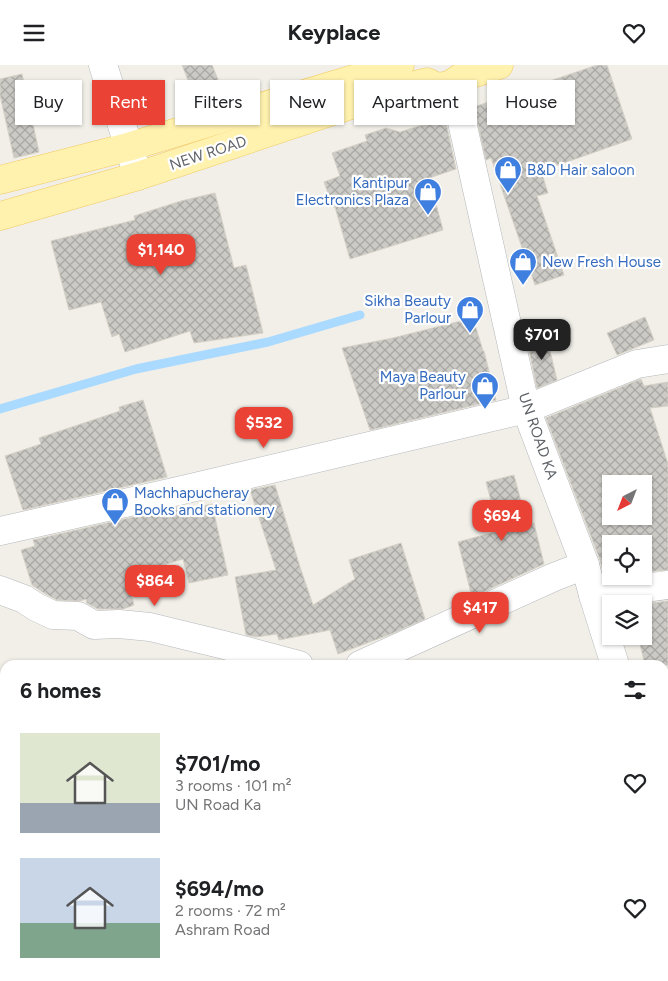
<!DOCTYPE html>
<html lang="en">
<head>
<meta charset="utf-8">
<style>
	:root { --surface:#fff; --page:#f2f2f2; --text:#202124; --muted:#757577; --accent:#ea4335 }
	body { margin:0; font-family:Figtree,sans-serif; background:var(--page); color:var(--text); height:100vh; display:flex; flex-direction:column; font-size:19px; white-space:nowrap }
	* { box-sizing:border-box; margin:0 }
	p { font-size:16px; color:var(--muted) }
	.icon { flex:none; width:28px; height:28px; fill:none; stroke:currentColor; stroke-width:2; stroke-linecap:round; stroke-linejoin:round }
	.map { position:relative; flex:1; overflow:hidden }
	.panel { position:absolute; left:0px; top:595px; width:669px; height:321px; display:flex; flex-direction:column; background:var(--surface); border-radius:15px 15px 0 0; box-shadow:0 1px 4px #0004 }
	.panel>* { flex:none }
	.banner { position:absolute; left:15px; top:15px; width:639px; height:45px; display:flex; gap:10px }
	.needle { width:32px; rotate:222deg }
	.buttons { position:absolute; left:602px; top:410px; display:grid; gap:10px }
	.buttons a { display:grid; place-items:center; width:50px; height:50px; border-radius:0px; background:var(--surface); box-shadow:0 1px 4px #0004; font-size:25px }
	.price { position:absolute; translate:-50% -42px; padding:0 11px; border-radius:10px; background:var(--accent); color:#fff; font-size:16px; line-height:32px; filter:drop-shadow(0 1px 2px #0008) }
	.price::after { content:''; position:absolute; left:50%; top:30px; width:15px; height:11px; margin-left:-8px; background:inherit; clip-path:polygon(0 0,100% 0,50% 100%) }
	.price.active { background:#222; color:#fff }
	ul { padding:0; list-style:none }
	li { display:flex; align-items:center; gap:15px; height:125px; padding:0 20px }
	li span { display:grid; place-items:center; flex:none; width:140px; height:100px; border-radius:0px; color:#555 }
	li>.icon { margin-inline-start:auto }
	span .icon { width:60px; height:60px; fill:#fffc; stroke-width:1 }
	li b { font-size:21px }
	h2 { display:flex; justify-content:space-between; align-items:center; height:60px; padding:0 20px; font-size:21px }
	.chip { padding:0 18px; border-radius:0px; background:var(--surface); box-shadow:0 1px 4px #0004; font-size:18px; line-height:45px }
	.chip.active { background:var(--accent); color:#fff }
	header { display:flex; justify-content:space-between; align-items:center; height:65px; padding:0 20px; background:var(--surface); font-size:22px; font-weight:700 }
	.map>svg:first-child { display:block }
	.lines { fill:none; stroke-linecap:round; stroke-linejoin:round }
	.stream { stroke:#aadaff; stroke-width:9 }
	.building { fill:url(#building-cross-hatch); stroke:#d6d1c6; fill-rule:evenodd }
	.minor-casing { stroke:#b5b8bc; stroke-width:29 }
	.major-casing { stroke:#f2c960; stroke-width:29 }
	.minor { stroke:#fff; stroke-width:28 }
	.major { stroke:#fff2af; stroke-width:28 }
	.labels { text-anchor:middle; stroke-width:4.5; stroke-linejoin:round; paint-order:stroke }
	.street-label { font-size:15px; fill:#5f6368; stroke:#fff }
	.shop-label { font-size:15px; fill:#366cbe; stroke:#fff; text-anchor:start }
</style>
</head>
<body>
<header><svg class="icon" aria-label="menu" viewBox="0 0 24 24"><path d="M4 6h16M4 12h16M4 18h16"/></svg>Keyplace<svg class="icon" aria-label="heart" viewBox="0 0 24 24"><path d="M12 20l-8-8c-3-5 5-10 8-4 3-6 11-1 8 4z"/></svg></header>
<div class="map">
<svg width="668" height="916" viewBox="0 0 668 916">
	<defs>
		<pattern id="building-cross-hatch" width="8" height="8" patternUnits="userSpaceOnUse" patternTransform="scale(1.25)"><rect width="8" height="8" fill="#cccac5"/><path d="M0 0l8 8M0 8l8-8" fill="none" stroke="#a9a8a4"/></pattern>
	</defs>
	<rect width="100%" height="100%" fill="#f1efe8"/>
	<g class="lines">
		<polyline class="stream" points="0,344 136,304 268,277 360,250"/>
	</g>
	<g class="building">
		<polygon points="182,0 212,0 224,29 198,40"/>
		<polygon points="597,0 607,0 632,74 541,106 548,128 537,131 564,210 535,220 491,93 486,95 474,42"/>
		<polygon points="22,9 39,87 14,93 0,30 0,14"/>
		<polygon points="445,53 456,104 429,113 443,165 350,194 335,142 333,142 324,117 340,111 332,88 367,76 365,70 386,63 400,67"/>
		<polygon points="215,128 234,203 246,200 263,268 194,278 190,266 125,287 119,269 112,272 101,237 69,245 51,176 135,155 134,151 181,136"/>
		<polygon points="645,252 654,275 617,290 607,268"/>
		<polygon points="473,253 483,286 484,286 496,335 370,365 342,283 393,273"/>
		<polygon points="546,269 557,315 537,323 527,275"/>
		<path d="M641,314L644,321L668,317V341L650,343L668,399V505L644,507V479H611V511H615L605,513L600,495L546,353ZM611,419H644V451H611Z"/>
		<polygon points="143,335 167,412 23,445 5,391 41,379 39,373 120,346 119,342"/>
		<polygon points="514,410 527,459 534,458 544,499 472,532 458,477 499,466 486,417"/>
		<polygon points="275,420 300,502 313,540 355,514 349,495 401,478 425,554 391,569 338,589 330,565 279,575 277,569 256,572 246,570 235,512 276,505 250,425"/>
		<polygon points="212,439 228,510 189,518 183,494 139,507 142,518 129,522 134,540 123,544 98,544 87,538 86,534 80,536 57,535 44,528 32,520 21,485 35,481 33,475 177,442 178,446"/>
		<polygon points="668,536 668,600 645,600 638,571 644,571 644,539"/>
	</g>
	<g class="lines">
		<defs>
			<g id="minor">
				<polyline points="103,0 138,111"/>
				<polyline points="450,20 460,48 526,344 585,500 593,530 615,600"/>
				<polyline points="0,466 174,427 526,344 637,299 668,294"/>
				<polyline points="0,525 24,534 36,542 53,550 78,551 94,560 119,559 150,562 224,580 299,600"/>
				<polyline points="593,530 668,520"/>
				<polyline points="360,600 554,512 585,500"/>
				<polyline points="664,755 668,769"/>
				<polyline points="0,768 5,767"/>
			</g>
			<g id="major">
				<polyline points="0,115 128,82 400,0"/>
				<polyline points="0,151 138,111 396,25 427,17 437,22 450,20 460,13 499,0"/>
			</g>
		</defs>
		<use href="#minor" class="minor-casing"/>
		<use href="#major" class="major-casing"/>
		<use href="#minor" class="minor"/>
		<use href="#major" class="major"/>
	</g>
	<defs>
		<symbol id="shop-pin" viewBox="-11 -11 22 30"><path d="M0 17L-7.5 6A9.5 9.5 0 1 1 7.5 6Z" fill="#3f7fe0" stroke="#fff"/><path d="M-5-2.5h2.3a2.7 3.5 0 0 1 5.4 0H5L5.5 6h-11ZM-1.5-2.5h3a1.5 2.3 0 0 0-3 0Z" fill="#fff"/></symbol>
	</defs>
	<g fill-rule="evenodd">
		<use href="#shop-pin" x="492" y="89" width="32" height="43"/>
		<use href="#shop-pin" x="412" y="111" width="32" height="43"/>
		<use href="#shop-pin" x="507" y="181" width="32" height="43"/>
		<use href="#shop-pin" x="454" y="229" width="32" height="43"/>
		<use href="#shop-pin" x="469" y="305" width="32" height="43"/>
		<use href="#shop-pin" x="99" y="421" width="32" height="43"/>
	</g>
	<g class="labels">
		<g class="street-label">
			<text transform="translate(208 88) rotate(-18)" y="5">NEW ROAD</text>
			<text transform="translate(538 371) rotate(71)" y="5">UN ROAD KA</text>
		</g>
		<g class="shop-label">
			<text x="527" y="110">B&amp;D Hair saloon</text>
			<text x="409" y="123" text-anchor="end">Kantipur<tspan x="409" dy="17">Electronics Plaza</tspan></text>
			<text x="542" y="202">New Fresh House</text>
			<text x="451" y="241" text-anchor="end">Sikha Beauty<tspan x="451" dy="17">Parlour</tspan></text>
			<text x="466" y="317" text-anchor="end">Maya Beauty<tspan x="466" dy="17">Parlour</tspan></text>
			<text x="134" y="433">Machhapucheray<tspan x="134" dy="17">Books and stationery</tspan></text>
		</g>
	</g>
</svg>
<div class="buttons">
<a><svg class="needle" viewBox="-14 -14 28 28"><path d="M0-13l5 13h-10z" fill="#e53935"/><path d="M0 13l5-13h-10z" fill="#757577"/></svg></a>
<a><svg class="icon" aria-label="locate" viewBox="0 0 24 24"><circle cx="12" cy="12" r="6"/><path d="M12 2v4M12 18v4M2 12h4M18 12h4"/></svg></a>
<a><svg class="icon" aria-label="layers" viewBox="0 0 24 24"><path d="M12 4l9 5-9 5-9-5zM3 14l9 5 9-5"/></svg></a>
</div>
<b class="price" style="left:161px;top:211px">$1,140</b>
<b class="price active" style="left:542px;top:296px">$701</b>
<b class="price" style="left:264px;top:384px">$532</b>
<b class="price" style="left:502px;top:477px">$694</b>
<b class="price" style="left:155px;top:542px">$864</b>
<b class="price" style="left:480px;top:569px">$417</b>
<div class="banner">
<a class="chip">Buy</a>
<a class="chip active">Rent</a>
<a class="chip">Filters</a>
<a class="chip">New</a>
<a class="chip">Apartment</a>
<a class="chip">House</a>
</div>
<section class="panel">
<h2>6 homes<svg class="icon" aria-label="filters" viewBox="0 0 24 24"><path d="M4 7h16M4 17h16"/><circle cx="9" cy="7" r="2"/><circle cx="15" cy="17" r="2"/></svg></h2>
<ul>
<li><span style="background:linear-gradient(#dfe7d0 70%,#9aa5b1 0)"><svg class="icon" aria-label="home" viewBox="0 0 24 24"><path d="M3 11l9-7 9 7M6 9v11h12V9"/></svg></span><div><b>$701/mo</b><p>3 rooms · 101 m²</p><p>UN Road Ka</p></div><svg class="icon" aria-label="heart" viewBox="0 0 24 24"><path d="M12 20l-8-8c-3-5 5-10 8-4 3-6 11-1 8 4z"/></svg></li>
<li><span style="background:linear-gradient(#c9d6e8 65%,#7fa58c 0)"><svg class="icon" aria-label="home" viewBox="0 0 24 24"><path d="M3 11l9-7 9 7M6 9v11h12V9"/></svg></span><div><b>$694/mo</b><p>2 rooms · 72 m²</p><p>Ashram Road</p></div><svg class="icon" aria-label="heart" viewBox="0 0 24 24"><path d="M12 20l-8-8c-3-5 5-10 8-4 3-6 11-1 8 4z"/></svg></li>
</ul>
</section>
</div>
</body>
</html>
